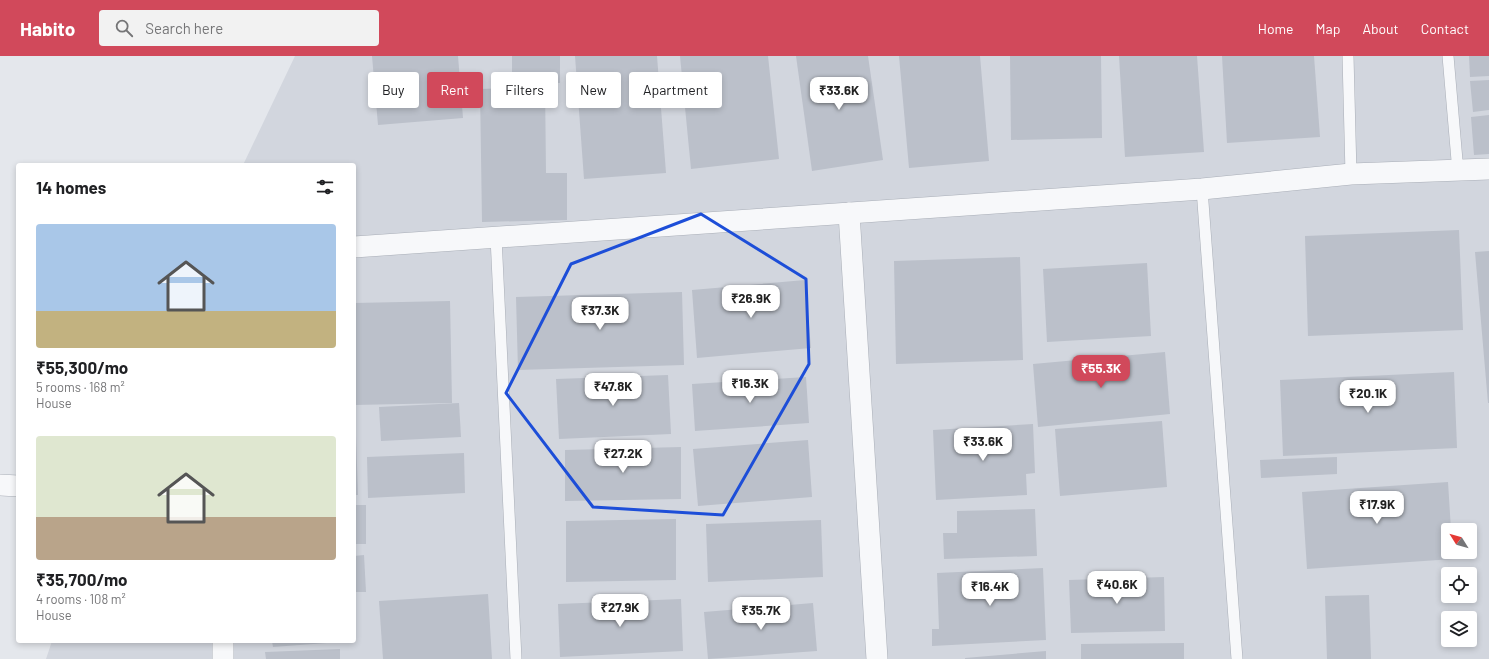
<!DOCTYPE html>
<html lang="en">
<head>
<meta charset="utf-8">
<style>
	:root { --surface:#fff; --page:#f2f2f2; --text:#202124; --muted:#757577; --accent:#d1495b }
	body { margin:0; font-family:Barlow,sans-serif; background:var(--page); color:var(--text); height:100vh; display:flex; flex-direction:column; font-size:15px; white-space:nowrap }
	* { box-sizing:border-box; margin:0 }
	p { font-size:13px; color:var(--muted) }
	.icon { flex:none; width:22px; height:22px; fill:none; stroke:currentColor; stroke-width:2; stroke-linecap:round; stroke-linejoin:round }
	.map { position:relative; flex:1; overflow:hidden }
	.details { position:absolute; left:16px; top:107px; width:340px; height:480px; display:flex; flex-direction:column; background:var(--surface); border-radius:4px; box-shadow:0 2px 6px #0003 }
	.details>* { flex:none }
	.top-card { position:absolute; left:368px; top:16px; width:380px; height:36px; display:flex; gap:8px }
	.needle { width:26px; rotate:307deg }
	.fabs { position:absolute; left:1441px; top:467px; display:grid; gap:8px }
	.fabs a { display:grid; place-items:center; width:36px; height:36px; border-radius:4px; background:var(--surface); box-shadow:0 2px 6px #0003; font-size:20px }
	.price { position:absolute; translate:-50% -34px; padding:0 9px; border-radius:8px; background:#fff; color:#222; font-size:13px; line-height:26px; filter:drop-shadow(0 1px 2px #0008) }
	.price::after { content:''; position:absolute; left:50%; top:24px; width:12px; height:9px; margin-left:-6px; background:inherit; clip-path:polygon(0 0,100% 0,50% 100%) }
	.price.current { background:var(--accent); color:#fff }
	ul { padding:0; list-style:none }
	li { display:grid; align-content:center; gap:8px; height:212px; padding:0 20px }
	li span { display:grid; place-items:center; height:124px; border-radius:4px; color:#555 }
	li>.icon { margin-inline-start:auto }
	span .icon { width:72px; height:72px; fill:#fffc; stroke-width:1 }
	li b { font-size:17px }
	h2 { display:flex; justify-content:space-between; align-items:center; height:48px; padding:0 20px; font-size:17px }
	.pill { padding:0 14px; border-radius:4px; background:var(--surface); box-shadow:0 2px 6px #0003; font-size:14px; line-height:36px }
	.pill.current { background:var(--accent); color:#fff }
	header { display:flex; align-items:center; gap:24px; box-sizing:border-box; height:56px; padding:0 20px; background:var(--accent); color:#fff }
	header strong { font-size:19px }
	nav { display:flex; gap:22px; margin-inline-start:auto; font-size:14px }
	.search { width:280px; height:36px; background:var(--page); display:flex; align-items:center; gap:10px; box-sizing:border-box; padding:0 14px; border-radius:4px; color:var(--muted); font-size:15px }
	.map>svg:first-child { display:block }
	.built { fill:#d2d6de; fill-rule:evenodd }
	.building { fill:#bbc0ca }
	.lines { fill:none; stroke-linecap:round; stroke-linejoin:round }
	.lane-casing { stroke:#a9aeb7; stroke-width:12 }
	.street-casing { stroke:#a9aeb7; stroke-width:22 }
	.lane { stroke:#f7f8fa; stroke-width:11 }
	.street { stroke:#f7f8fa; stroke-width:21 }
	.marked { fill:none; stroke:#1d4ed8; stroke-width:3; stroke-linejoin:round }
</style>
</head>
<body>
<header>
<strong>Habito</strong>
<div class="search"><svg class="icon" aria-label="search" viewBox="0 0 24 24"><circle cx="10" cy="10" r="6"/><path d="M15 15l6 6"/></svg>Search here</div>
<nav><a>Home</a><a>Map</a><a>About</a><a>Contact</a></nav>
</header>
<div class="map">
<svg width="1489" height="603" viewBox="0 0 1489 603">
	<rect width="100%" height="100%" fill="#e4e7ec"/>
	<path class="built" d="M295,0H1489V603H46L52,585H354V109H243ZM1448,474H1470V496H1448ZM1448,518H1470V540H1448ZM1448,562H1470V584H1448Z"/>
	<g class="building">
		<polygon points="372,0 458,0 463,62 378,69"/>
		<polygon points="512,0 560,0 560,27 545,27 546,117 567,117 567,164 482,166 480,33 512,32"/>
		<polygon points="575,0 657,0 666,117 584,123"/>
		<polygon points="680,0 768,0 779,103 691,113"/>
		<polygon points="796,0 868,0 883,104 812,115"/>
		<polygon points="899,0 980,0 989,105 909,112"/>
		<polygon points="1010,0 1101,0 1102,82 1011,84"/>
		<polygon points="1119,0 1197,0 1204,96 1125,101"/>
		<polygon points="1222,0 1314,0 1320,81 1227,87"/>
		<polygon points="1469,0 1489,0 1489,20 1470,21"/>
		<polygon points="1489,24 1489,54 1473,56 1470,25"/>
		<polygon points="1489,59 1489,98 1474,99 1471,61"/>
		<polygon points="1459,174 1463,274 1308,280 1305,180"/>
		<polygon points="1489,195 1489,347 1488,347 1475,196"/>
		<polygon points="1020,201 1023,304 896,308 894,205"/>
		<polygon points="1147,207 1151,280 1047,286 1043,213"/>
		<polygon points="805,224 811,292 697,302 692,234"/>
		<polygon points="682,236 684,309 518,314 516,241"/>
		<polygon points="450,245 452,347 354,349 354,247"/>
		<polygon points="1165,296 1170,358 1038,371 1033,308"/>
		<polygon points="1454,316 1457,392 1283,400 1280,324"/>
		<polygon points="668,319 671,378 559,383 556,323"/>
		<polygon points="806,321 809,367 695,375 692,328"/>
		<polygon points="459,347 461,381 381,385 379,351"/>
		<polygon points="1162,365 1167,431 1060,440 1055,373"/>
		<polygon points="1033,368 1035,417 1026,418 1027,439 936,444 933,374"/>
		<polygon points="354,380 356,380 358,439 354,439"/>
		<polygon points="808,384 812,441 698,450 693,393"/>
		<polygon points="681,391 681,443 565,445 565,394"/>
		<polygon points="464,397 465,437 368,442 367,401"/>
		<polygon points="1337,401 1337,418 1261,422 1260,404"/>
		<polygon points="1448,426 1451,474 1448,474 1448,496 1453,496 1453,503 1307,513 1302,436"/>
		<rect x="354" y="449" width="12" height="39"/>
		<polygon points="1035,453 1037,500 944,503 943,477 957,477 957,455"/>
		<polygon points="676,463 676,524 566,526 566,465"/>
		<polygon points="821,464 823,521 708,526 706,468"/>
		<polygon points="364,499 366,536 354,536 354,500"/>
		<polygon points="1043,512 1046,584 932,590 932,573 939,573 937,517"/>
		<polygon points="1164,521 1165,575 1071,577 1069,524"/>
		<polygon points="488,538 492,603 383,603 379,545"/>
		<polygon points="1369,539 1371,603 1327,603 1325,540"/>
		<polygon points="681,543 683,595 560,601 558,548"/>
		<polygon points="813,547 817,595 708,603 704,556"/>
		<polygon points="272,585 340,585 340,586 273,591"/>
		<polygon points="1184,587 1184,603 1081,603 1081,588"/>
		<polygon points="340,593 340,603 266,603 265,596"/>
		<polygon points="1046,595 1046,603 965,603 965,602"/>
	</g>
	<g class="lines">
		<defs>
			<g id="lane">
				<polyline points="1348,0 1351,118"/>
				<polyline points="1448,0 1458,116"/>
				<polyline points="1202,133 1237,603"/>
				<polyline points="496,181 516,603"/>
			</g>
			<g id="street">
				<polyline points="849,157 877,603"/>
				<polyline points="354,191 1202,133 1351,118 1489,113"/>
				<polyline points="0,429 18,430"/>
				<polyline points="223,585 223,603"/>
			</g>
		</defs>
		<use href="#lane" class="lane-casing"/>
		<use href="#street" class="street-casing"/>
		<use href="#lane" class="lane"/>
		<use href="#street" class="street"/>
	</g>
	<path class="marked" d="M701,158L806,223L809,308L723,459L593,451L506,337L571,208Z"/>
</svg>
<div class="fabs">
<a><svg class="needle" viewBox="-14 -14 28 28"><path d="M0-13l5 13h-10z" fill="#e53935"/><path d="M0 13l5-13h-10z" fill="#757577"/></svg></a>
<a><svg class="icon" aria-label="locate" viewBox="0 0 24 24"><circle cx="12" cy="12" r="6"/><path d="M12 2v4M12 18v4M2 12h4M18 12h4"/></svg></a>
<a><svg class="icon" aria-label="layers" viewBox="0 0 24 24"><path d="M12 4l9 5-9 5-9-5zM3 14l9 5 9-5"/></svg></a>
</div>
<b class="price" style="left:839px;top:55px">₹33.6K</b>
<b class="price" style="left:751px;top:263px">₹26.9K</b>
<b class="price" style="left:600px;top:275px">₹37.3K</b>
<b class="price current" style="left:1101px;top:333px">₹55.3K</b>
<b class="price" style="left:750px;top:348px">₹16.3K</b>
<b class="price" style="left:613px;top:351px">₹47.8K</b>
<b class="price" style="left:1368px;top:358px">₹20.1K</b>
<b class="price" style="left:983px;top:406px">₹33.6K</b>
<b class="price" style="left:623px;top:418px">₹27.2K</b>
<b class="price" style="left:1377px;top:469px">₹17.9K</b>
<b class="price" style="left:1117px;top:549px">₹40.6K</b>
<b class="price" style="left:990px;top:551px">₹16.4K</b>
<b class="price" style="left:620px;top:572px">₹27.9K</b>
<b class="price" style="left:761px;top:575px">₹35.7K</b>
<div class="top-card">
<a class="pill">Buy</a>
<a class="pill current">Rent</a>
<a class="pill">Filters</a>
<a class="pill">New</a>
<a class="pill">Apartment</a>
</div>
<section class="details">
<h2>14 homes<svg class="icon" aria-label="filters" viewBox="0 0 24 24"><path d="M4 7h16M4 17h16"/><circle cx="9" cy="7" r="2"/><circle cx="15" cy="17" r="2"/></svg></h2>
<ul>
<li><span style="background:linear-gradient(#a9c7e8 70%,#c2b280 0)"><svg class="icon" aria-label="home" viewBox="0 0 24 24"><path d="M3 11l9-7 9 7M6 9v11h12V9"/></svg></span><div><b>₹55,300/mo</b><p>5 rooms · 168 m²</p><p>House</p></div></li>
<li><span style="background:linear-gradient(#dfe7d0 65%,#b9a48a 0)"><svg class="icon" aria-label="home" viewBox="0 0 24 24"><path d="M3 11l9-7 9 7M6 9v11h12V9"/></svg></span><div><b>₹35,700/mo</b><p>4 rooms · 108 m²</p><p>House</p></div></li>
</ul>
</section>
</div>
</body>
</html>
